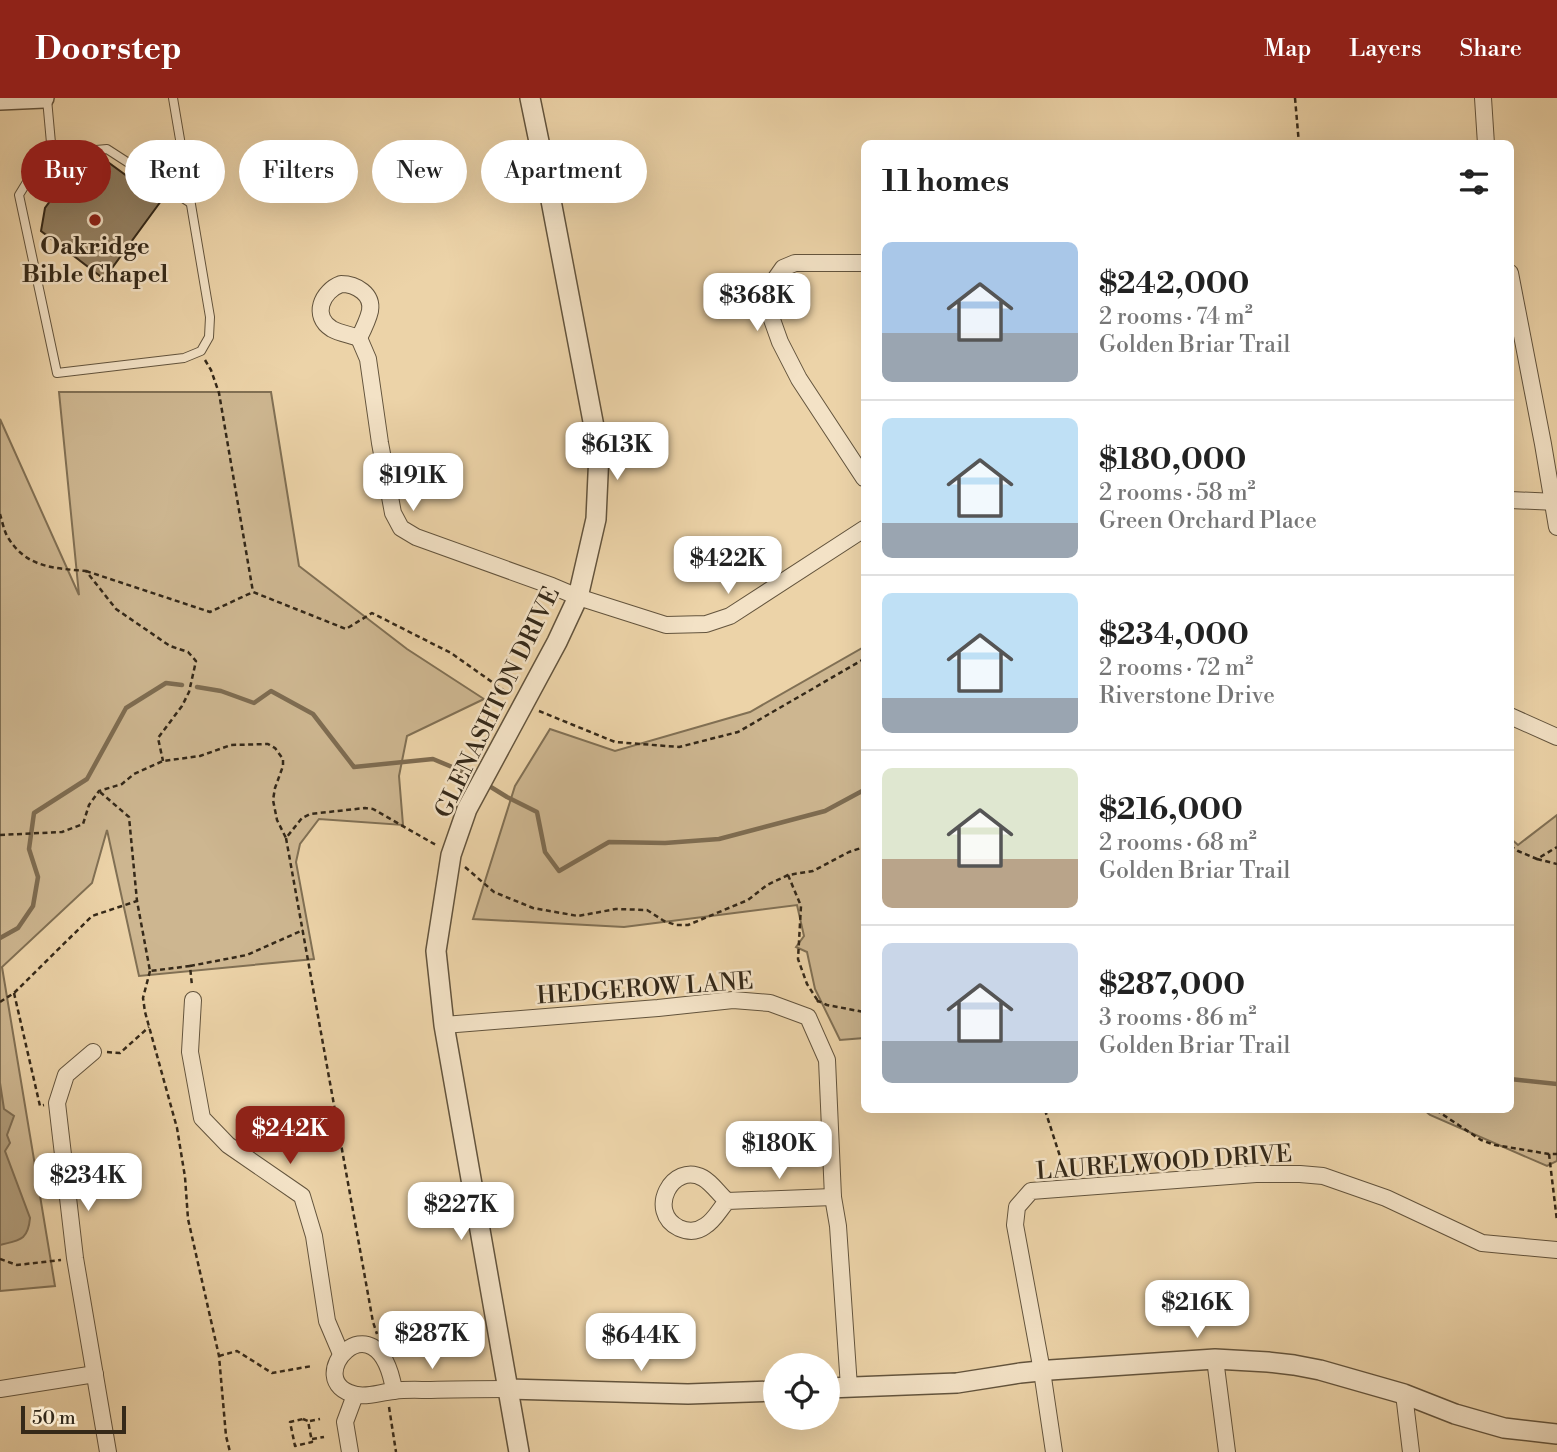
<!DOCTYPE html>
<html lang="en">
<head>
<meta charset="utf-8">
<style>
	:root { --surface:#fff; --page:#f6f6f6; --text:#222; --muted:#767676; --line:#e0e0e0; --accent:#8f2418 }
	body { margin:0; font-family:"Libre Bodoni",serif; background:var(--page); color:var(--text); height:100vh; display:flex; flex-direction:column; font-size:26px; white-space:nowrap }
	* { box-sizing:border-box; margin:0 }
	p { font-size:23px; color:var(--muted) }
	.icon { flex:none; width:38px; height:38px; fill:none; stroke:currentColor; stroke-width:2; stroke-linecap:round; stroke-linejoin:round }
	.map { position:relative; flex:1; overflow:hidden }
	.side { position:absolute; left:861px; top:42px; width:653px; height:973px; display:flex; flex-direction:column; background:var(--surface); border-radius:10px; box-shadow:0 7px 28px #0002 }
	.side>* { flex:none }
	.guide { position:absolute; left:21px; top:42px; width:665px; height:63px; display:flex; gap:14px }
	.fabs { position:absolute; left:763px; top:1255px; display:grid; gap:14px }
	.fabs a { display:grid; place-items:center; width:77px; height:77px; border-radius:50%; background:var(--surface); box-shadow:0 7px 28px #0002; font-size:35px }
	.scale { position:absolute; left:21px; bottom:18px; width:105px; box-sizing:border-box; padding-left:7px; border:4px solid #352919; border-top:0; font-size:19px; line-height:24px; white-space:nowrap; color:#352919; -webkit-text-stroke:5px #f3e2c6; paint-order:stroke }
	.price { position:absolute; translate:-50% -60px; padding:0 16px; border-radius:14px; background:#fff; color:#222; font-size:23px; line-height:46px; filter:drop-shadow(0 2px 4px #0008) }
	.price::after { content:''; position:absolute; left:50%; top:42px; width:21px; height:16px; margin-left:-10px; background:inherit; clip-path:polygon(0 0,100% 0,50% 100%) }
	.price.current { background:var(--accent); color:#fff }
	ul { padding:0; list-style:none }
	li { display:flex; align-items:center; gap:21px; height:175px; padding:0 21px }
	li+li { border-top:2px solid var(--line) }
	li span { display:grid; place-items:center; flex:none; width:196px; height:140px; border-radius:10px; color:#555 }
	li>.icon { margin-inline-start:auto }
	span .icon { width:84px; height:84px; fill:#fffc; stroke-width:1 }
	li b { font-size:30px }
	h2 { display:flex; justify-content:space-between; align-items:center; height:84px; padding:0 21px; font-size:30px }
	.chip { padding:0 24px; border-radius:32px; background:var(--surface); box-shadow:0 7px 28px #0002; font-size:24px; line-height:63px }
	.chip.current { background:var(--accent); color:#fff }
	header { display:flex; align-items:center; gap:42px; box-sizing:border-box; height:98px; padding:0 35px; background:var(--accent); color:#fff }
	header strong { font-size:33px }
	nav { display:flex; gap:38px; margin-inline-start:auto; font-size:24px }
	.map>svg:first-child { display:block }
	.green { fill:#cdb690; stroke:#817054; stroke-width:2 }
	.water { fill:#ae9977; stroke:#7e6c51; stroke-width:2 }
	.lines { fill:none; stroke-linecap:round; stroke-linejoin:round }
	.stream { stroke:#7e6c51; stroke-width:4.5 }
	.building { fill:#948163; stroke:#352919; stroke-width:2 }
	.service-casing { stroke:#63543d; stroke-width:10 }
	.minor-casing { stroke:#63543d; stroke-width:18 }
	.tertiary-casing { stroke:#63543d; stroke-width:22 }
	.path { stroke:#352919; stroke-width:2.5; stroke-dasharray:5 3.5; stroke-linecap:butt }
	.service { stroke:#f3e2c6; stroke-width:8 }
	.minor { stroke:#f3e2c6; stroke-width:16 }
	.tertiary { stroke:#f3e2c6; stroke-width:19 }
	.poi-dot { fill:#8f2418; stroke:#f3e2c6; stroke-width:2.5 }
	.labels { text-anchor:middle; stroke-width:5; stroke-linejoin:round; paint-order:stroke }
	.poi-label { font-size:24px; font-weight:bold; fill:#352919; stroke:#f3e2c6 }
	.street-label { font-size:24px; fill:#352919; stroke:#f3e2c6 }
</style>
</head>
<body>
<header>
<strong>Doorstep</strong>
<nav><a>Map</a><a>Layers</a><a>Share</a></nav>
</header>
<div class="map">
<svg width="1557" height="1354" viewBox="0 0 1557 1354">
	<rect width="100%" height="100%" fill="#ecd3a8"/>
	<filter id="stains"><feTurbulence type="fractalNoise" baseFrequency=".00286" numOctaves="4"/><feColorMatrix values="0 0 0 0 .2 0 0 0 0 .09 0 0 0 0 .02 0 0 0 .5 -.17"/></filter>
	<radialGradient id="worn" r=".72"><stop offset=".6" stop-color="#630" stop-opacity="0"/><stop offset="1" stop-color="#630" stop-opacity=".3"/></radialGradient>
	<g class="green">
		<polygon points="59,294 271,294 299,468 407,551 484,601 407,638 399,678 403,727 319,721 300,746 296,764 314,861 139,878 107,732 92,785 2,869 55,1188 0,1193 0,321 79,497"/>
		<polygon points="864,549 864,940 840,942 815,891 807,854 796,849 804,838 797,807 624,829 473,821 515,688 550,631 615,653 750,614"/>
		<polygon points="1557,717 1557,1063 1547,1068 1430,1017 1424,1012 1510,1012 1510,740 1518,747"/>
	</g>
	<path class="water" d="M0,985L4,1011L14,1018L7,1037L10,1045L5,1053L30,1120C28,1143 19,1142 0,1147Z"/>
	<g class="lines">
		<g class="stream">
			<polyline points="197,589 221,593 254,605 271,593 313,616 354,669 433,661 476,679"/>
			<polyline points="486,686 507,699 537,714 545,754 559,773 609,744 665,745 719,741 825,713 864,692"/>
			<polyline points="0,840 18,830 33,808 38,779 29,751 34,715 87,681 126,610 166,585 182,587"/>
			<polyline points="1510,981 1557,986"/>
		</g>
	</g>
	<polygon class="building" points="82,60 105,62 161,103 104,181 41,133 45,110"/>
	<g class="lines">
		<defs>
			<g id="service">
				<polyline points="47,1 52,56 30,79 19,97 57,275 184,260 201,253 209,239 210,219 173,0"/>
				<polyline points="52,56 107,51 189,104"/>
			</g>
			<g id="minor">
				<polyline points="1483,0 1486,46"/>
				<polyline points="864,165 795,165 783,170 769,190 770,216 780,244 799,281 864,380"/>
				<polyline points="1510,175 1543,346 1557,429"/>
				<path d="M341,186C356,186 373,196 370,213C368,222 363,232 359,240C351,237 339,235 332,231C311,218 322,193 341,186Z"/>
				<polyline points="359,240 368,261 380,345 393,415 401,430 416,439 552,488 578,499 666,527 706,526 730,518 864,431"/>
				<polyline points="1510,402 1557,404"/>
				<polyline points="1510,618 1557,639"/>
				<polyline points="193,902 190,954 202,1020 228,1047 302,1098 314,1138 327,1223 341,1256"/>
				<polyline points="444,927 658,910 733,902 770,905 808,919 827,962 833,1099 838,1128 849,1289"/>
				<polyline points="93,954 66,977 57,1005 75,1160 108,1354"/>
				<path d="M727,1103C720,1111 714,1123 705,1128C697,1134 688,1134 679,1130C646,1114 672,1063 703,1080C712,1085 719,1096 727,1103L833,1099"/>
				<polyline points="1215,1261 1227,1354"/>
				<polyline points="0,1291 95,1276"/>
				<path d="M394,1292C377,1192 296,1285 357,1297C370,1299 381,1294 394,1293C406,1291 419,1292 431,1292C456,1291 482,1291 507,1291"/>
				<polyline points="1404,1296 1411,1354"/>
				<polyline points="350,1354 345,1324 355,1297"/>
				<polyline points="1054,1354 1042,1273 1015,1127 1017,1109 1031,1093 1256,1076 1300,1076 1323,1078 1386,1100 1482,1145 1557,1152"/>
			</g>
			<g id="tertiary">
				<polyline points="0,2 44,0"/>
				<polyline points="828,1290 957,1285 1020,1275 1050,1272 1215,1261 1268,1264 1294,1267 1320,1272 1404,1296 1455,1316 1504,1330 1557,1336"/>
				<polyline points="507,1291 688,1296 775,1293"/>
				<polyline points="519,1354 444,927 436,853 451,757 467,711 557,544 578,499 596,421 599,355 549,92 530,0"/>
			</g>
		</defs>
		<use href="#service" class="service-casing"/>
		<use href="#minor" class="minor-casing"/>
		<use href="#tertiary" class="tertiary-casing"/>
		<g class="path">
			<polyline points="1295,0 1299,46"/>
			<polyline points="205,262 211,272 219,295 253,494"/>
			<path d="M0,416C2,423 4,432 7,438C26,470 53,470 86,473L116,511L170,548L188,554L196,563L189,594L182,608L158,640L163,663"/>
			<polyline points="86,473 210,514 253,494 346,531 372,515 451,555 509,596"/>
			<polyline points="539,613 615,644 679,649 738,634 864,561"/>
			<polyline points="100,694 129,719 137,803"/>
			<polyline points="0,737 62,734 83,726 89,707 99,693 122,686 134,676 163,663 200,658 231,647 268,646 275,650 283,661 283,668 275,690 273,702 277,722 286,740 302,720 310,716 365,710 373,711 436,747"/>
			<polyline points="286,740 373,1224 377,1236"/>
			<polyline points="1510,748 1518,753 1537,761 1557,749"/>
			<polyline points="1537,761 1557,766"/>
			<polyline points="465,769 494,794 533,810 578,818 616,811 647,812 664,823 676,827 688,827 748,802 767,787 788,777 813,773 849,754 864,749"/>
			<polyline points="788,777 801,808 798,861 807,886 818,903"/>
			<polyline points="190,868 247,857 303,832"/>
			<polyline points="150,873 143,900 145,914 177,1030 185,1079 188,1121 219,1258 226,1338 230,1354"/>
			<polyline points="14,895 40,1008 44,1007"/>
			<polyline points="0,904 14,895 92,818 137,803 150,873 190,868 192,888"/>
			<polyline points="817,904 818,903 827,907 864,914"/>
			<polyline points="107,954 120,955 149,929"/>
			<polyline points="1045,1012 1066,1077"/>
			<polyline points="1436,1012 1481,1042 1495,1047 1549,1056 1557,1056"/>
			<polyline points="1549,1056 1557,1123"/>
			<polyline points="0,1161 17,1167 61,1162"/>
			<polyline points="219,1258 237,1253 272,1275 312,1268"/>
			<polyline points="389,1309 396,1354"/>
			<polygon points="303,1321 308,1323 312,1344 295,1348 290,1324"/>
			<polyline points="310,1323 320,1321"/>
			<polyline points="312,1341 324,1339"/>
		</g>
		<use href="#service" class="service"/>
		<use href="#minor" class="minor"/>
		<use href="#tertiary" class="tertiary"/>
	</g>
	<circle class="poi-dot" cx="95" cy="122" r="7"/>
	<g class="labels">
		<g class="poi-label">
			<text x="95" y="156">Oakridge<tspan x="95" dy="28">Bible Chapel</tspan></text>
		</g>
		<g class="street-label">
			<text transform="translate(497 604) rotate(-64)" y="8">GLENASHTON DRIVE</text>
			<text transform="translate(645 890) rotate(-4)" y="8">HEDGEROW LANE</text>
			<text transform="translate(1164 1064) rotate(-4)" y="8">LAURELWOOD DRIVE</text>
		</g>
	</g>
	<rect width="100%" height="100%" filter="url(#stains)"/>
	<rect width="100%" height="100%" fill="url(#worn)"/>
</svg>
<div class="fabs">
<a><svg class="icon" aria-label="locate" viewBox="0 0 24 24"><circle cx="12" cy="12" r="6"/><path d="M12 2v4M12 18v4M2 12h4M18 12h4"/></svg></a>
</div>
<div class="scale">50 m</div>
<b class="price" style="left:757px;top:235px">$368K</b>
<b class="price" style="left:617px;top:384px">$613K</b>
<b class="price" style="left:413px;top:415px">$191K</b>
<b class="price" style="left:728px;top:498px">$422K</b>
<b class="price current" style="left:290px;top:1068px">$242K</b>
<b class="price" style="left:779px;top:1083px">$180K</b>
<b class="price" style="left:88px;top:1115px">$234K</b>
<b class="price" style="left:461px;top:1144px">$227K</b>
<b class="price" style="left:1197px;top:1242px">$216K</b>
<b class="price" style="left:432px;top:1273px">$287K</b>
<b class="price" style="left:641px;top:1275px">$644K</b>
<div class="guide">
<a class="chip current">Buy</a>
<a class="chip">Rent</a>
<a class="chip">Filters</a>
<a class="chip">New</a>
<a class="chip">Apartment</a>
</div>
<section class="side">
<h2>11 homes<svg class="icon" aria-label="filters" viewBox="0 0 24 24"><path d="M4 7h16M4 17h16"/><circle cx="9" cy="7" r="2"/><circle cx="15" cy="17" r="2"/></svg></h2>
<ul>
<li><span style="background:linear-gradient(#a9c7e8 65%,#9aa5b1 0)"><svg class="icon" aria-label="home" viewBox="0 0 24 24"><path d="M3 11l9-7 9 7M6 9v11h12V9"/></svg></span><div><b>$242,000</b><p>2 rooms · 74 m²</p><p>Golden Briar Trail</p></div></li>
<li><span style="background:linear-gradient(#bfe0f5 75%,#9aa5b1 0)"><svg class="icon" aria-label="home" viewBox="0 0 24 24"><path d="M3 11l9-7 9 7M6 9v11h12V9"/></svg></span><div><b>$180,000</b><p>2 rooms · 58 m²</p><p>Green Orchard Place</p></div></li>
<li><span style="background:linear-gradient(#bfe0f5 75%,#9aa5b1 0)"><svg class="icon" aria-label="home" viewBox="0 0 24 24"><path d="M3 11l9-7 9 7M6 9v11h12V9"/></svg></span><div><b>$234,000</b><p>2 rooms · 72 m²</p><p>Riverstone Drive</p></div></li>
<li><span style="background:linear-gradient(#dfe7d0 65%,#b9a48a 0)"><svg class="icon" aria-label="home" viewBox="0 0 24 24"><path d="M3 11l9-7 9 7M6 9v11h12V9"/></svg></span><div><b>$216,000</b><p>2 rooms · 68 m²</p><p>Golden Briar Trail</p></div></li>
<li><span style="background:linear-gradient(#c9d6e8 70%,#9aa5b1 0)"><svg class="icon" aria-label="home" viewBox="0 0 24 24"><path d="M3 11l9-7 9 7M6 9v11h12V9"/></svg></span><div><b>$287,000</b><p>3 rooms · 86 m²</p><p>Golden Briar Trail</p></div></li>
</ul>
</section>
</div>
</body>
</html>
